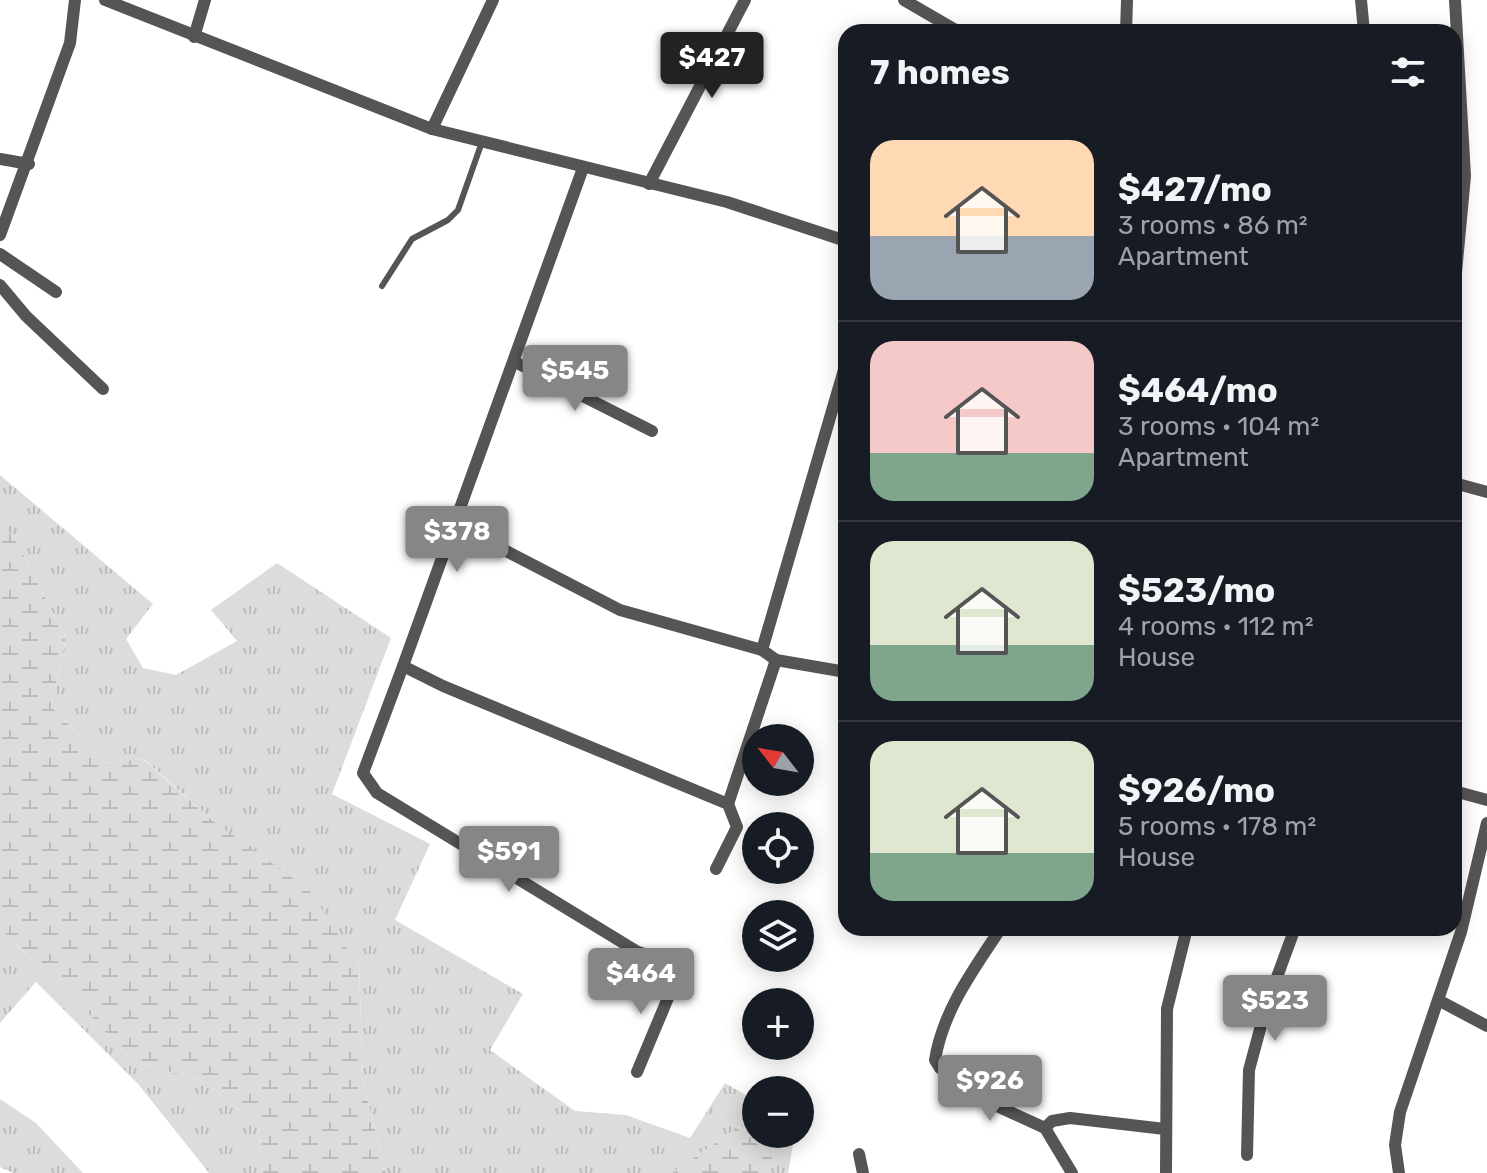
<!DOCTYPE html>
<html lang="en">
<head>
<meta charset="utf-8">
<style>
	:root { --surface:#171b24; --page:#20242c; --text:#f1f3f6; --muted:#9ea1a6; --line:#363941; --accent:#858687 }
	body { margin:0; font-family:Rubik,sans-serif; background:var(--page); color:var(--text); height:100vh; display:flex; flex-direction:column; font-size:30px; white-space:nowrap }
	* { box-sizing:border-box; margin:0 }
	p { font-size:26px; color:var(--muted) }
	.icon { flex:none; width:44px; height:44px; fill:none; stroke:currentColor; stroke-width:2; stroke-linecap:round; stroke-linejoin:round }
	.map { position:relative; flex:1; overflow:hidden }
	.details { position:absolute; left:838px; top:24px; width:624px; height:912px; display:flex; flex-direction:column; background:var(--surface); border-radius:24px; box-shadow:0 4px 20px #0003 }
	.details>* { flex:none }
	.needle { width:52px; rotate:301deg }
	.tools { position:absolute; left:742px; top:724px; display:grid; gap:16px }
	.tools a { display:grid; place-items:center; width:72px; height:72px; border-radius:50%; background:var(--surface); box-shadow:0 4px 20px #0003; font-size:40px }
	.price { position:absolute; translate:-50% -68px; padding:0 18px; border-radius:8px; background:var(--accent); color:#fff; font-size:26px; line-height:52px; filter:drop-shadow(0 2px 4px #0008) }
	.price::after { content:''; position:absolute; left:50%; top:48px; width:24px; height:18px; margin-left:-12px; background:inherit; clip-path:polygon(0 0,100% 0,50% 100%) }
	.price.selected { background:#222; color:#fff }
	ul { padding:0; list-style:none }
	li { display:flex; align-items:center; gap:24px; height:200px; padding:0 32px }
	li+li { border-top:2px solid var(--line) }
	li span { display:grid; place-items:center; flex:none; width:224px; height:160px; border-radius:24px; color:#555 }
	li>.icon { margin-inline-start:auto }
	span .icon { width:96px; height:96px; fill:#fffc; stroke-width:1 }
	li b { font-size:34px }
	h2 { display:flex; justify-content:space-between; align-items:center; height:96px; padding:0 32px; font-size:34px }
	.map>svg:first-child { display:block }
	.grass { fill:url(#grass-tufts) }
	.wetland { fill:url(#wetland-marsh) }
	.lines { fill:none; stroke-linecap:round; stroke-linejoin:round }
	.service { stroke:#555; stroke-width:6 }
	.minor { stroke:#555; stroke-width:12 }
</style>
</head>
<body>
<div class="map">
<svg width="1487" height="1173" viewBox="0 0 1487 1173">
	<defs>
		<pattern id="grass-tufts" width="24" height="20" patternUnits="userSpaceOnUse" patternTransform="scale(2)"><rect width="24" height="20" fill="#dcdcdc"/><path d="M3 7l-1-3M5 7V3M7 7l1-3M15 17l-1-3M17 17v-4M19 17l1-3" fill="none" stroke="#bbb"/></pattern>
		<pattern id="wetland-marsh" width="20" height="14" patternUnits="userSpaceOnUse" patternTransform="scale(2)"><rect width="20" height="14" fill="#dcdcdc"/><path d="M1 5h8M5 5V1M11 12h8M15 12V8" fill="none" stroke="#bbb"/></pattern>
	</defs>
	<rect width="100%" height="100%" fill="#fff"/>
	<g class="grass">
		<polygon points="0,475 153,604 126,639 143,668 176,675 237,641 211,610 277,563 391,638 332,794 430,844 395,920 523,994 490,1050 575,1111 626,1115 690,1138 725,1083 756,1101 756,1134 789,1134 794,1139 788,1173 767,1173 773,1159 739,1127 672,1173 386,1173 363,1082 359,965 213,821 144,759 105,763 51,706 66,638 17,543 0,521"/>
		<polygon points="0,929 86,1011 132,1061 206,1082 258,1126 263,1173 209,1173 139,1085 36,982 0,1023"/>
		<polygon points="0,1099 36,1123 83,1173 13,1173 0,1167"/>
	</g>
	<g class="wetland">
		<polygon points="0,521 17,543 66,638 51,706 105,763 143,759 213,821 309,890 359,966 363,1082 386,1173 263,1173 258,1126 206,1082 132,1061 86,1011 0,929"/>
		<polygon points="739,1127 773,1159 767,1173 672,1173"/>
	</g>
	<g class="lines">
		<polyline class="service" points="382,286 412,239 448,220 458,210 482,142"/>
		<g class="minor">
			<polyline points="105,0 432,129 727,202 846,241"/>
			<polyline points="904,0 959,32"/>
			<polyline points="1361,0 1364,32"/>
			<polyline points="1126,32 1127,0"/>
			<polyline points="194,37 205,0"/>
			<polyline points="432,129 493,0"/>
			<polyline points="0,159 29,164"/>
			<polyline points="583,168 403,666 443,686 728,804 737,827 716,869"/>
			<polyline points="649,184 745,0"/>
			<polyline points="0,235 70,43 75,0"/>
			<polyline points="0,254 56,292"/>
			<polyline points="0,285 26,316 103,389"/>
			<polyline points="1454,294 1465,176 1455,0"/>
			<polyline points="515,362 652,431"/>
			<polyline points="1454,483 1487,492"/>
			<polyline points="456,525 620,610 762,650 776,660 846,672"/>
			<polyline points="762,650 846,363"/>
			<polyline points="403,666 363,773 377,793 638,952 658,958 678,974 637,1072"/>
			<polyline points="1454,791 1487,800"/>
			<polyline points="728,804 776,660"/>
			<path d="M1001,928C974,969 943,1010 935,1060L940,1068L988,1102L1045,1128L1072,1173"/>
			<polyline points="1440,1001 1487,1026"/>
			<polyline points="1045,1128 1052,1121 1070,1118 1165,1129"/>
			<polyline points="859,1154 863,1173"/>
			<polyline points="1247,1155 1249,1070 1266,1007 1295,928"/>
			<polyline points="1166,1173 1167,1009 1187,928"/>
			<polyline points="1399,1173 1395,1145 1400,1112 1461,932 1487,823"/>
		</g>
	</g>
</svg>
<div class="tools">
<a><svg class="needle" viewBox="-14 -14 28 28"><path d="M0-13l5 13h-10z" fill="#e53935"/><path d="M0 13l5-13h-10z" fill="#9ea1a6"/></svg></a>
<a><svg class="icon" aria-label="locate" viewBox="0 0 24 24"><circle cx="12" cy="12" r="6"/><path d="M12 2v4M12 18v4M2 12h4M18 12h4"/></svg></a>
<a><svg class="icon" aria-label="layers" viewBox="0 0 24 24"><path d="M12 4l9 5-9 5-9-5zM3 14l9 5 9-5"/></svg></a>
<a>+</a>
<a>−</a>
</div>
<b class="price selected" style="left:712px;top:100px">$427</b>
<b class="price" style="left:575px;top:413px">$545</b>
<b class="price" style="left:457px;top:574px">$378</b>
<b class="price" style="left:509px;top:894px">$591</b>
<b class="price" style="left:641px;top:1016px">$464</b>
<b class="price" style="left:1275px;top:1043px">$523</b>
<b class="price" style="left:990px;top:1123px">$926</b>
<section class="details">
<h2>7 homes<svg class="icon" aria-label="filters" viewBox="0 0 24 24"><path d="M4 7h16M4 17h16"/><circle cx="9" cy="7" r="2"/><circle cx="15" cy="17" r="2"/></svg></h2>
<ul>
<li><span style="background:linear-gradient(#ffd9b3 60%,#9aa5b1 0)"><svg class="icon" aria-label="home" viewBox="0 0 24 24"><path d="M3 11l9-7 9 7M6 9v11h12V9"/></svg></span><div><b>$427/mo</b><p>3 rooms · 86 m²</p><p>Apartment</p></div></li>
<li><span style="background:linear-gradient(#f6c9c9 70%,#7fa58c 0)"><svg class="icon" aria-label="home" viewBox="0 0 24 24"><path d="M3 11l9-7 9 7M6 9v11h12V9"/></svg></span><div><b>$464/mo</b><p>3 rooms · 104 m²</p><p>Apartment</p></div></li>
<li><span style="background:linear-gradient(#dfe7d0 65%,#7fa58c 0)"><svg class="icon" aria-label="home" viewBox="0 0 24 24"><path d="M3 11l9-7 9 7M6 9v11h12V9"/></svg></span><div><b>$523/mo</b><p>4 rooms · 112 m²</p><p>House</p></div></li>
<li><span style="background:linear-gradient(#dfe7d0 70%,#7fa58c 0)"><svg class="icon" aria-label="home" viewBox="0 0 24 24"><path d="M3 11l9-7 9 7M6 9v11h12V9"/></svg></span><div><b>$926/mo</b><p>5 rooms · 178 m²</p><p>House</p></div></li>
</ul>
</section>
</div>
</body>
</html>
